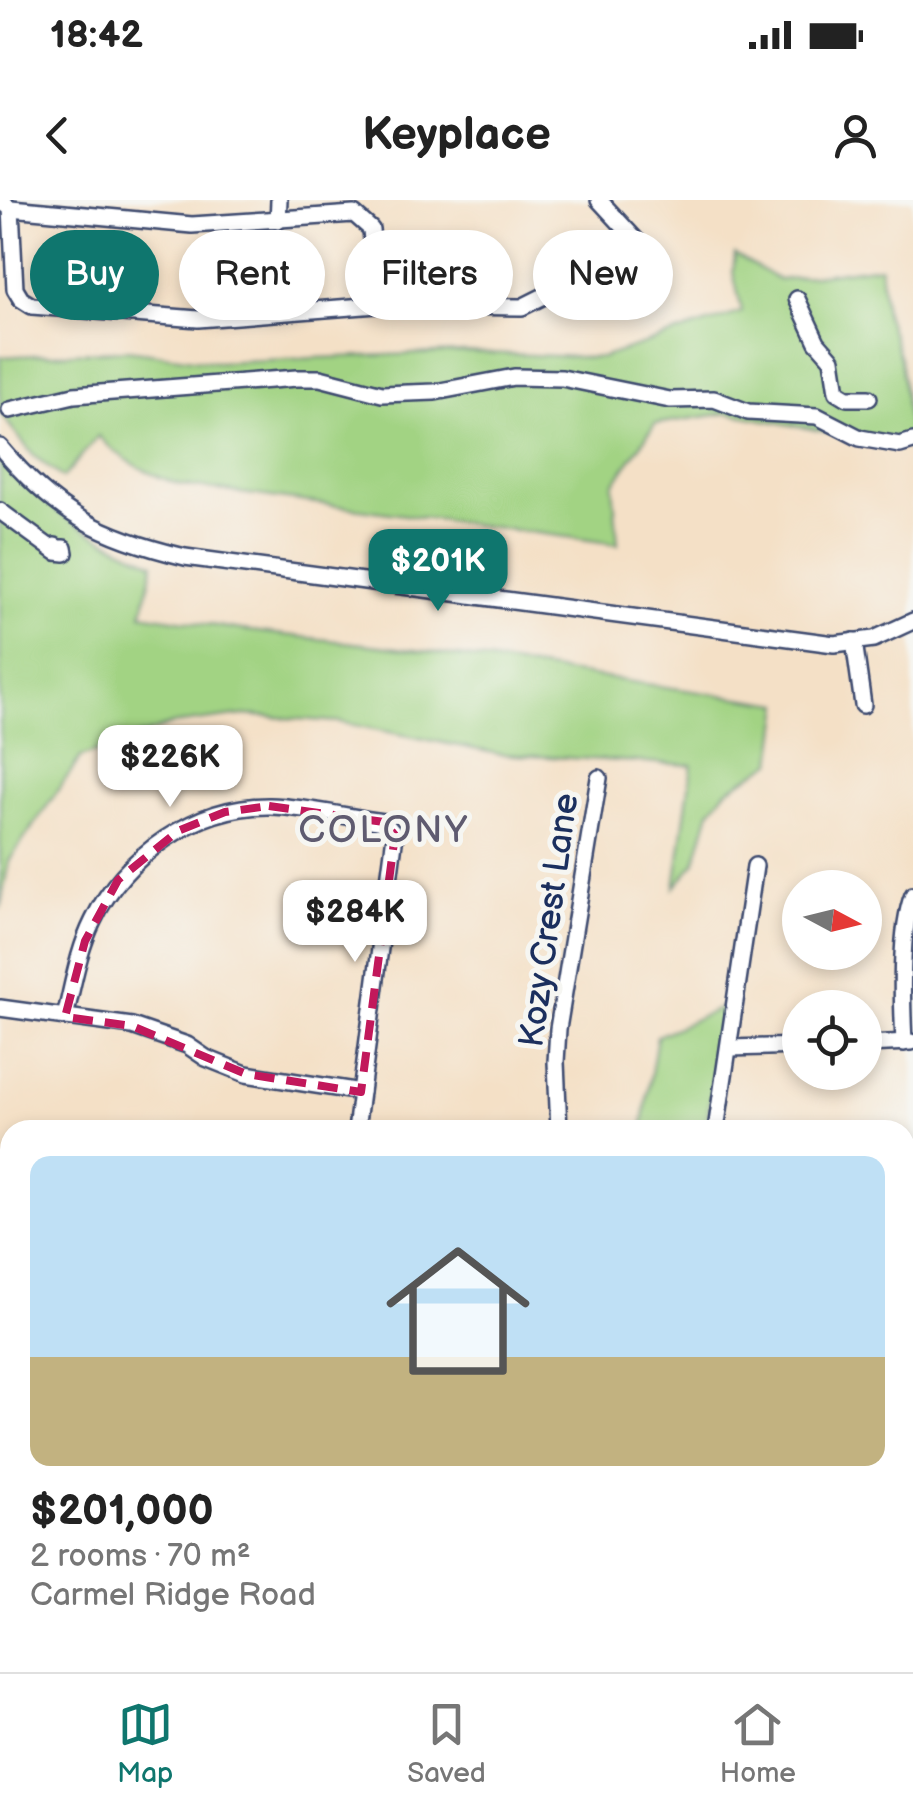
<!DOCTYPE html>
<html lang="en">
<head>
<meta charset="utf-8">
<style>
	:root { --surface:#fff; --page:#f6f6f6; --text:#222; --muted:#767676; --line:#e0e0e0; --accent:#0f766e }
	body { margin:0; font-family:"Balsamiq Sans",sans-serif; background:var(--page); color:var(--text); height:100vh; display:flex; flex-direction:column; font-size:38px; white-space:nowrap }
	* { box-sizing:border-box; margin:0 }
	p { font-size:32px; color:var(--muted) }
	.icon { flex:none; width:55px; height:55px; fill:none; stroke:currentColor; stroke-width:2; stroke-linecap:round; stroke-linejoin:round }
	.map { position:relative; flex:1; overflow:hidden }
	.side { position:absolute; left:0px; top:920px; width:915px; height:552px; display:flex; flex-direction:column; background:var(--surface); border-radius:30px 30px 0 0; box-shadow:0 5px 15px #0003 }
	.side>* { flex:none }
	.banner { position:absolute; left:30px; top:30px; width:855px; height:90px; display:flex; gap:20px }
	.needle { width:65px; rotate:97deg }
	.controls { position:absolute; left:782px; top:670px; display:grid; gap:20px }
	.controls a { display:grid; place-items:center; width:100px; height:100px; border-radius:50%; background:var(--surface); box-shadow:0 5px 15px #0003; font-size:50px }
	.price { position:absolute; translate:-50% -85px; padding:0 22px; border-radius:20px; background:#fff; color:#222; font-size:32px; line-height:65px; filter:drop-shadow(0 2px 5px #0008) }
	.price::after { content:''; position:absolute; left:50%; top:60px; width:30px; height:22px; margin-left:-15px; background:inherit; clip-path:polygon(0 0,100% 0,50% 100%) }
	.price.selected { background:var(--accent); color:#fff }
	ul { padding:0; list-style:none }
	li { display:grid; align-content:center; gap:20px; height:530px; padding:0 30px }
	li span { display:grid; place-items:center; height:310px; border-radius:20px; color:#555 }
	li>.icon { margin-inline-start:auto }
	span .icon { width:180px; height:180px; fill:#fffc; stroke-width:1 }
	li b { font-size:42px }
	.chip { padding:0 35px; border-radius:45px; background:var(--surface); box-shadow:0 5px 15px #0003; font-size:35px; line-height:90px }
	.chip.selected { background:var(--accent); color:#fff }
	.status { display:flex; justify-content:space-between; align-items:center; height:70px; padding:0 50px; background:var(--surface); direction:ltr }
	.status svg { height:28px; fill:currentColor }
	header { display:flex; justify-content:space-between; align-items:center; height:130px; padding:0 30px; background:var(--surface); font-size:45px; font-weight:800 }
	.dock { display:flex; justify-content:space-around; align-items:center; height:140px; border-top:2px solid var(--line); background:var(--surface); font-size:28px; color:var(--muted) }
	.dock a { display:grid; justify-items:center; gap:5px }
	.dock .selected { color:var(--accent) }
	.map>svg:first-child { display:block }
	.green { fill:#a2d383; stroke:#5e8170; stroke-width:2.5 }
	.building { fill:#dead91 }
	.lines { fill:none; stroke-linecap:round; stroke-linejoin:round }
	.minor-casing { stroke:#3c4a6e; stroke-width:20 }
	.major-casing { stroke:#3c4a6e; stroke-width:25 }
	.minor { stroke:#fff; stroke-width:15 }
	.major { stroke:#fff; stroke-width:20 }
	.marked { fill:none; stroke:#c2185b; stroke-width:8; stroke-dasharray:20 12; stroke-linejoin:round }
	.labels { text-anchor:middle; stroke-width:10; stroke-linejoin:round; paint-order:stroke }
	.street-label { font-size:35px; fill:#1b2f5e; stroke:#f6f6f2 }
	.neighbourhood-label { font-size:38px; letter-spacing:2.5px; fill:#5f5b70; stroke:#f6f6f2 }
</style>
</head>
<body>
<div class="status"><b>18:42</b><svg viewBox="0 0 49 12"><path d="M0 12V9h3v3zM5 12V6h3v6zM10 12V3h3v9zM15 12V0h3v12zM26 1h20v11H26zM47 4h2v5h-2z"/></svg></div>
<header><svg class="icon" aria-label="back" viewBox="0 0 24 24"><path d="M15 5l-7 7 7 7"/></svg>Keyplace<svg class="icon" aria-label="person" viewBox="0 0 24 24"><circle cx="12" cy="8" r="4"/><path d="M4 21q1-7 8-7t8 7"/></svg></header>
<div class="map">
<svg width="913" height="1472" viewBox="0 0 913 1472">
	<rect width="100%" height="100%" fill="#f6f6f2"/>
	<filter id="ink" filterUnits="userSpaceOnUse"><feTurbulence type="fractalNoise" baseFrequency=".01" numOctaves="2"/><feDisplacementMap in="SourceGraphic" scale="20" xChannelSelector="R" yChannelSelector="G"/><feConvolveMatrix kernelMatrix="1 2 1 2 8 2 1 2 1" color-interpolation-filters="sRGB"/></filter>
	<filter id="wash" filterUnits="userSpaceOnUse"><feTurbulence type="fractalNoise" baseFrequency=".0048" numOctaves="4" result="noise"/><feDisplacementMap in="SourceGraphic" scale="40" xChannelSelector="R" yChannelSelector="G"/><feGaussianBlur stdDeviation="2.25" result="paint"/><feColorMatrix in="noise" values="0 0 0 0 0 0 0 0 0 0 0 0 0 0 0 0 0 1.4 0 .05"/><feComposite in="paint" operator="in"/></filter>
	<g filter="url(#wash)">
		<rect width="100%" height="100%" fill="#f4e0c6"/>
		<g class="green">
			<path d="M735,54L779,80L880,66L885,114L900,158L911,248L728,213L655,224L613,285L618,344L182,285C151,276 120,259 98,236L63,278L33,255L4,218L0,209V157L127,150L216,162L465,152L601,158L742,112L733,72Z"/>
			<path d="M0,254C43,311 91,335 154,363L142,414L242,430L431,452L781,504L773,562L727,590L710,611L695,663L675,687L692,565L499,554L339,522L244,515L173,524L81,557L9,661L0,709Z"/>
			<polygon points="723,807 706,930 642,930 657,836"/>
		</g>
		<g id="blocks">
			<g class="building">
				<polygon points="223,1462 267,1462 254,1472 218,1472 216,1469"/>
				<polygon points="271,1462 337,1462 344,1472 258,1472"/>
			</g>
		</g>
	</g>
	<g filter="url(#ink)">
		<use href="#blocks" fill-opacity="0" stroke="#3c4a6e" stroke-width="2.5"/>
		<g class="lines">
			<defs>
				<g id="minor">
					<polyline points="599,0 660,66"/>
					<polyline points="0,1 11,8 192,25 354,14 371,29 377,105"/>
					<polyline points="11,8 15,89 21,99 32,106 198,119 377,105 522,107 544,96"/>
					<polyline points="278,21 279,0"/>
					<polyline points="797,99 817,142 832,159 837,192 847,198 869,198"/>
					<polyline points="10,210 74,195 297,178 320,178 382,194 435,192 514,177 562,178 670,200 714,199 748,212 817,216 860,238 900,245 913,241"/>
					<path d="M0,247C56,314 101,337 185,357L834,444L874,439L913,421"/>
					<polyline points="0,311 56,352 65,353 64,348 61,348 61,351 55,346"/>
					<polyline points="854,441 863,505"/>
					<polyline points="0,808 132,826 187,845 206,858 246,874 361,892"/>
					<path d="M65,817C73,785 78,751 93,721C124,656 196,605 270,606C308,607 347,617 384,622L395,635L356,930"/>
					<path d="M904,843C902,803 899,730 913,695"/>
					<polyline points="865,844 911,842"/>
					<polyline points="729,848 800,846"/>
					<polyline points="559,930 556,862 558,829 599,578"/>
					<polyline points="716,930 755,666"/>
					<polyline points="905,1013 913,1013"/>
					<polyline points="0,1269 10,1271"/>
					<polyline points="0,1376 10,1369"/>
					<polyline points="352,1462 359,1472"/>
					<polyline points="561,1462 567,1472"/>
					<polyline points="611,1462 617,1472"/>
					<polyline points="175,1472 188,1462"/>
					<polyline points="512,1472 525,1462"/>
				</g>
				<g id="major">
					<polyline points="0,1197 10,1198"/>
					<polyline points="0,1224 10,1226"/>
					<polyline points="905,1273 913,1265"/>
					<polyline points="905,1314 913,1306"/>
					<polyline points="905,1439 913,1448"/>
					<polyline points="899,1462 912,1472"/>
					<polyline points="705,1472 716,1462"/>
					<polyline points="742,1472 752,1462"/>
				</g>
			</defs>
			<use href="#minor" class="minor-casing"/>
			<use href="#major" class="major-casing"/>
			<use href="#minor" class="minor"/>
			<use href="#major" class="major"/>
		</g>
	</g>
	<path class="marked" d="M269,606L384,622L395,635L361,892L246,874L132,826L65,817L85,741L118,680L178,631L225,612Z"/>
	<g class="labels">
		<g class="street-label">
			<text transform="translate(548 720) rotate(-82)" y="12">Kozy Crest Lane</text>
		</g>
		<g class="neighbourhood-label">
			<text x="384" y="642">COLONY</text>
		</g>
	</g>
</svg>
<div class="controls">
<a><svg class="needle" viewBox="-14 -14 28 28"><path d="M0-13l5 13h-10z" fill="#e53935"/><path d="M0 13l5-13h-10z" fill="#767676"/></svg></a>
<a><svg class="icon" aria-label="locate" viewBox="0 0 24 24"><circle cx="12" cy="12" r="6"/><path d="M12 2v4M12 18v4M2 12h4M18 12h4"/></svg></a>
</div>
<b class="price selected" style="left:438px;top:414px">$201K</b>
<b class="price" style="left:170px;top:610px">$226K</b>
<b class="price" style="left:355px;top:765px">$284K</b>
<div class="banner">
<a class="chip selected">Buy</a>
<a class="chip">Rent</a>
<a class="chip">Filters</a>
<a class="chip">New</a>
</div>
<section class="side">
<ul>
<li><span style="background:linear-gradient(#bfe0f5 65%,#c2b280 0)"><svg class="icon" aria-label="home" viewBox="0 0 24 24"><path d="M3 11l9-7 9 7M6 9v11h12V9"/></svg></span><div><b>$201,000</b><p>2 rooms · 70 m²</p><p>Carmel Ridge Road</p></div></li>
</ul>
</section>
</div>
<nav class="dock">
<a class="selected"><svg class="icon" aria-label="map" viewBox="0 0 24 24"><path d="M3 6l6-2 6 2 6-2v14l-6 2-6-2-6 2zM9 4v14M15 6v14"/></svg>Map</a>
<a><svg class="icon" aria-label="saved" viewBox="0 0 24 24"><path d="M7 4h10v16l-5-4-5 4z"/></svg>Saved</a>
<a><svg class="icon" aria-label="home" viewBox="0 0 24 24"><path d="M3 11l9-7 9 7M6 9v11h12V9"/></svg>Home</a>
</nav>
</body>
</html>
